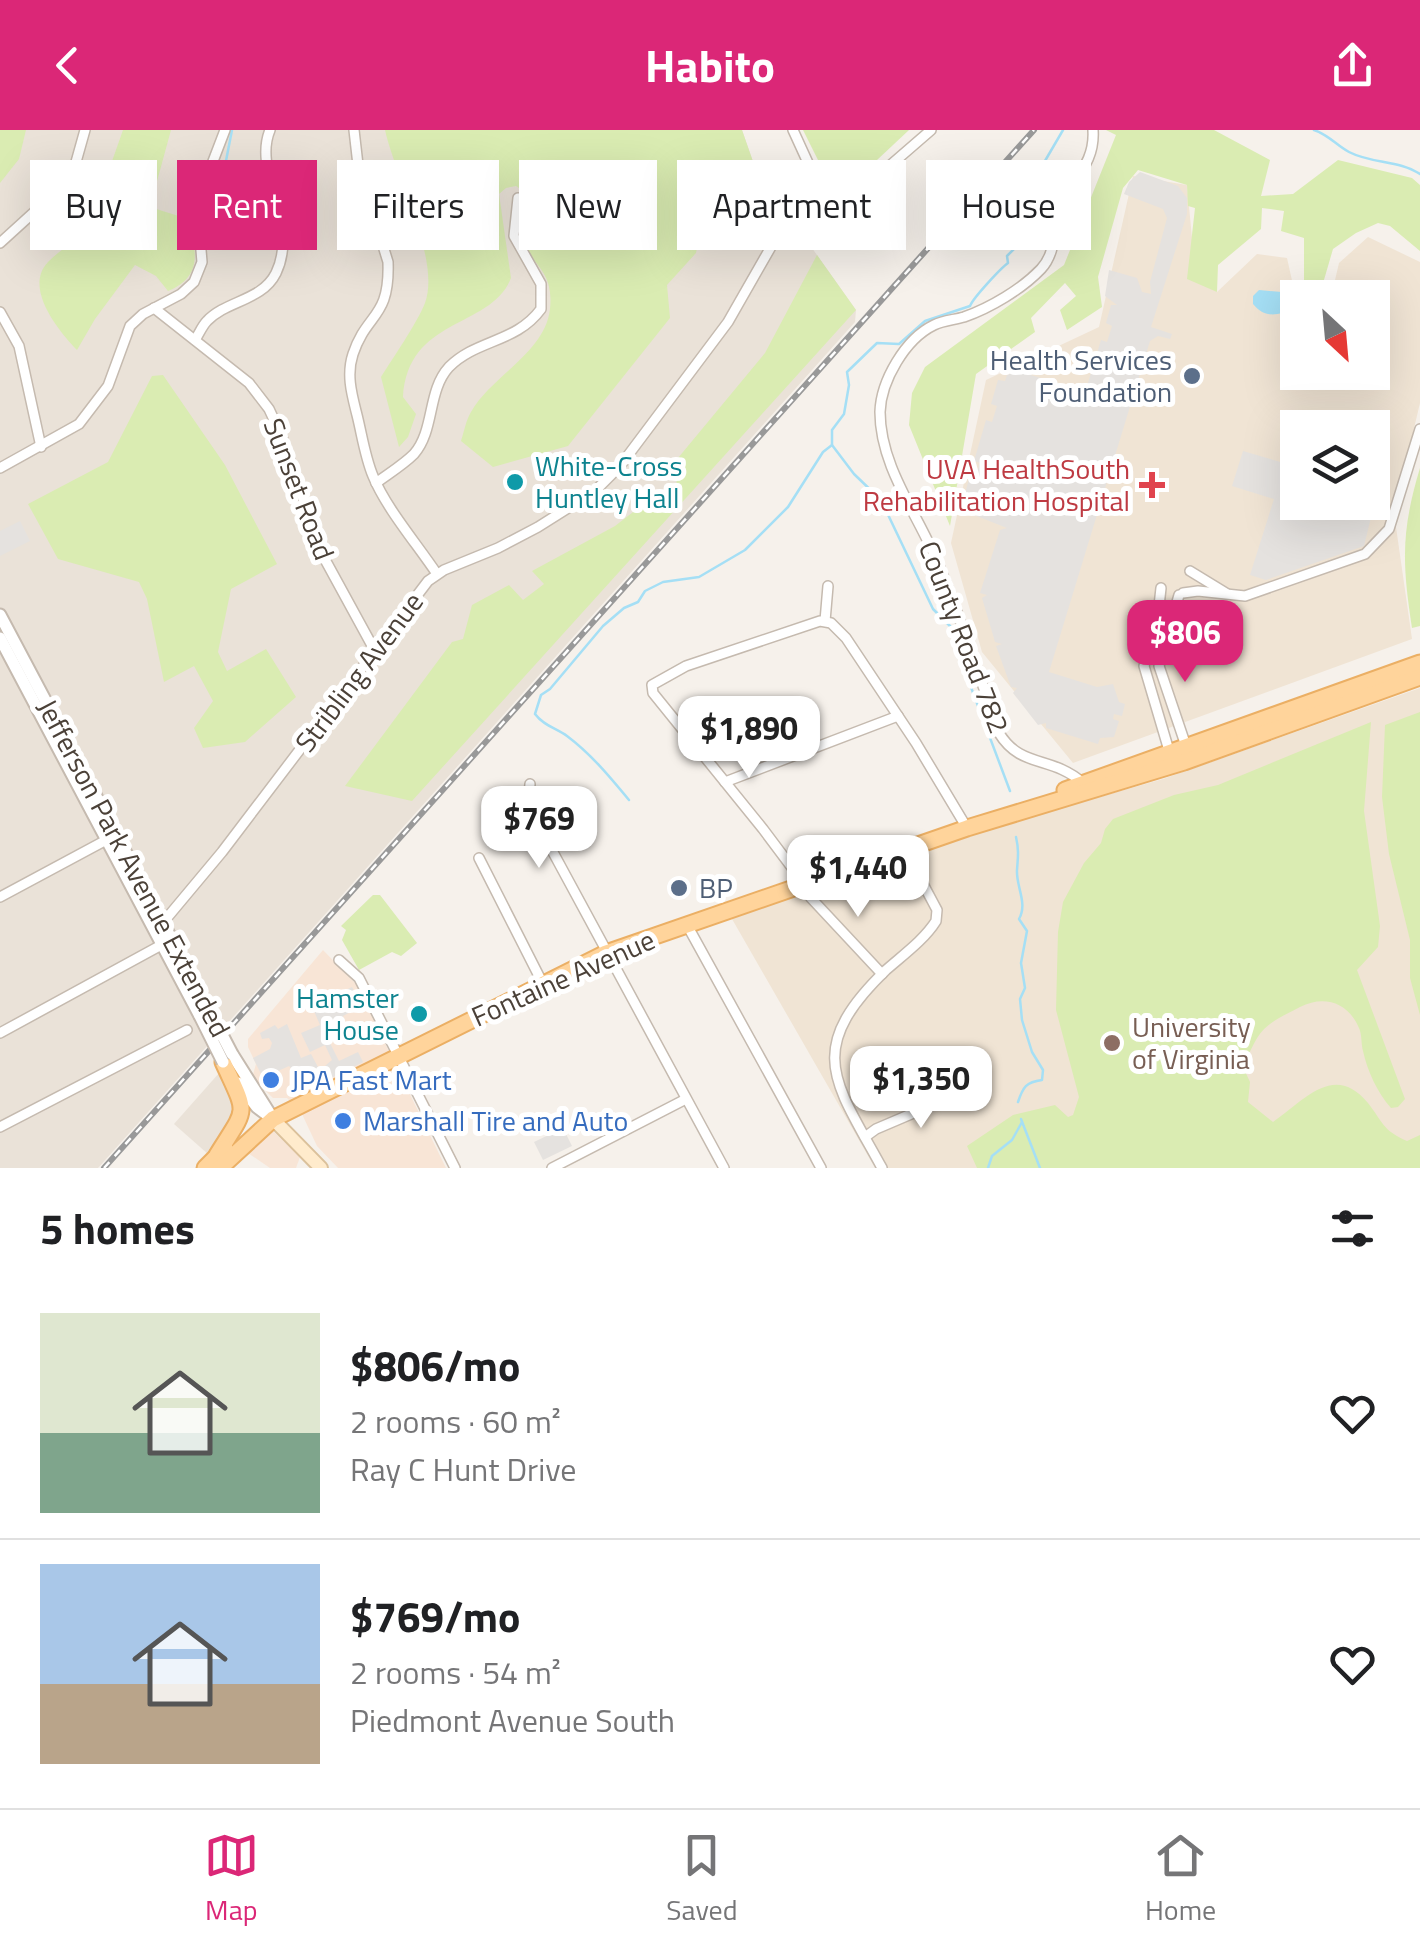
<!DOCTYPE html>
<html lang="en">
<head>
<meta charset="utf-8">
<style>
	:root { --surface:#fff; --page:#f2f2f2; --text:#202124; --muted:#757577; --line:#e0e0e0; --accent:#db2777 }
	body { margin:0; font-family:"Titillium Web",sans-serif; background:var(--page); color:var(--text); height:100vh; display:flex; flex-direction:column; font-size:38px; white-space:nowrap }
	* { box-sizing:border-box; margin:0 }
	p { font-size:32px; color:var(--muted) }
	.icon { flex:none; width:55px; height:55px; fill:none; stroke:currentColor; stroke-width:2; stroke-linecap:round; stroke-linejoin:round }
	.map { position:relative; height:1038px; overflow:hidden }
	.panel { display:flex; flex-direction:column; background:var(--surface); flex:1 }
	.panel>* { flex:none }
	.hud { position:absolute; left:30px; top:30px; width:1360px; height:90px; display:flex; gap:20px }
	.needle { width:65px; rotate:154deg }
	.fabs { position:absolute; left:1280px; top:150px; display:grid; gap:20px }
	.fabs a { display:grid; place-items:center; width:110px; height:110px; border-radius:0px; background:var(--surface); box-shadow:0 10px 40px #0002; font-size:50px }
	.price { position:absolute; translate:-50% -85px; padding:0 22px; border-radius:20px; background:#fff; color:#222; font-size:32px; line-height:65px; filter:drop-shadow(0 2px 5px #0008) }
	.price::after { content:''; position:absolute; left:50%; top:60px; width:30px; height:22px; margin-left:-15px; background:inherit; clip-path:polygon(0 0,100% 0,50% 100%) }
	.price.selected { background:var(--accent); color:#fff }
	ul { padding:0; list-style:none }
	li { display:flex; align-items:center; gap:30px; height:250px; padding:0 40px }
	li+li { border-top:2px solid var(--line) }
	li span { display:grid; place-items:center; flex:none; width:280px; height:200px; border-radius:0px; color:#555 }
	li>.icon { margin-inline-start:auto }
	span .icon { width:120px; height:120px; fill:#fffc; stroke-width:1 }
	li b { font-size:42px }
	h2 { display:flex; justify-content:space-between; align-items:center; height:120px; padding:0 40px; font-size:42px }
	.pill { padding:0 35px; border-radius:0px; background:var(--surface); box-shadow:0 10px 40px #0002; font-size:35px; line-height:90px }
	.pill.selected { background:var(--accent); color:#fff }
	header { display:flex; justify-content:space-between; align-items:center; height:130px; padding:0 40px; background:var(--accent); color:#fff; font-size:45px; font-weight:700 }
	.tab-bar { display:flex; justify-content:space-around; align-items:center; height:140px; border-top:2px solid var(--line); background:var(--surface); font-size:28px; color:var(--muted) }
	.tab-bar a { display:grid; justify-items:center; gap:5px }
	.tab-bar .selected { color:var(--accent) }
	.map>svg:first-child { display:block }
	.residential { fill:#eae2d8 }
	.commercial { fill:#f8e5d6 }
	.education { fill:#f0e4d4; fill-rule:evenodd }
	.green { fill:#daecb2 }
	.parking { fill:#e5e2df }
	.water { fill:#a5dff5 }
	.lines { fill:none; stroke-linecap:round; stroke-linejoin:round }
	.stream { stroke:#a5dff5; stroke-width:2.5 }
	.minor-casing { stroke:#c5baaf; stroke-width:12 }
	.tertiary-casing { stroke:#c5baaf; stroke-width:15 }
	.secondary-casing { stroke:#dbc19b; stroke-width:16 }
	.primary-casing { stroke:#ebaf64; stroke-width:19 }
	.minor { stroke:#fff; stroke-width:9 }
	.tertiary { stroke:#fff; stroke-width:11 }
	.secondary { stroke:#ffebcc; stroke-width:12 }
	.primary { stroke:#ffd49b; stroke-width:15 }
	.rail-casing { stroke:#999; stroke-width:6 }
	.rail { stroke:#fff; stroke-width:2.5; stroke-dasharray:8; stroke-linecap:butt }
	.tertiary-bridge-casing { stroke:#c5baaf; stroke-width:15; stroke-linecap:butt }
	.tertiary-bridge { stroke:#fff; stroke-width:11 }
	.service-dot { fill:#5c6f8a; stroke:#fff; stroke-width:4 }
	.culture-dot { fill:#0f9aa8; stroke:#fff; stroke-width:4 }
	.health-dot { fill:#e0444e; stroke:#fff; stroke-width:4 }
	.education-dot { fill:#8d6e63; stroke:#fff; stroke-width:4 }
	.shop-dot { fill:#3f7fe0; stroke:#fff; stroke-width:4 }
	.labels { text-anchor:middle; stroke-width:10; stroke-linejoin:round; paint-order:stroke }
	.service-label { font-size:28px; fill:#4e5e75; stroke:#fff; text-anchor:end }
	.culture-label { font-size:28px; fill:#0d838f; stroke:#fff; text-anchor:start }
	.health-label { font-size:28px; fill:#be3a42; stroke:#fff; text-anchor:end }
	.street-label { font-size:28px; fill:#4b4138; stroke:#fff }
	.education-label { font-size:28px; fill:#785e54; stroke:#fff; text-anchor:start }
	.shop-label { font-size:28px; fill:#366cbe; stroke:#fff; text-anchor:start }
</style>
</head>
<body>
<header><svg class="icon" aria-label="back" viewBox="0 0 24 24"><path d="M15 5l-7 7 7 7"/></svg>Habito<svg class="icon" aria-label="share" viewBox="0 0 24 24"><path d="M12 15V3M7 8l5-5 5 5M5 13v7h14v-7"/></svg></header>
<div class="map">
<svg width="1420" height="1038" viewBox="0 0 1420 1038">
	<rect width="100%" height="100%" fill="#f6f1eb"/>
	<g class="residential">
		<polygon points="0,0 742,0 757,43 784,87 795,94 856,180 855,192 98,1038 0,1038"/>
		<polygon points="220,942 235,977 230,997 208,1024 174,994"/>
	</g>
	<g class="commercial">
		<polygon points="323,820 356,854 446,1038 338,1038 317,1016 301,982 287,968 273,968 252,948 256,934 248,917 248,909"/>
		<polygon points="268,1000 273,1001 300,1027 296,1038 270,1038 245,1021"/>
	</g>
	<g class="education">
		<path d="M1133,46L1187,55L1195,140L1217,162L1257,124L1287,128L1297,173L1298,242H1372V168L1331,167L1339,133L1368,107L1420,132V273L1394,383L1412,509L1073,633L982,522L951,413L986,250L1099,197ZM1298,298H1372V372H1298Z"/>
		<polygon points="1420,558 1420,1038 875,1038 732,789 859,741 962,706 1163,649"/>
	</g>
	<g class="green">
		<polygon points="0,0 26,0 19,29 0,53"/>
		<path d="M123,0H171L150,77L188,89C196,120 204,146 168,161L156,146L135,135L95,189L77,220C59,201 23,158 48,132C59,121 72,114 80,100C100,69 111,34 123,0Z"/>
		<path d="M385,0H742L757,43L702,93L696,123L667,155L670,188L568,316L493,337L461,311C464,302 466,290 471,282C491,246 545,223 550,179C554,139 532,138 523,109C519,94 528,79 528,64L516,56L506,58L499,64L511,148C491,199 408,186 403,267L416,284L408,307L399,317L381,247C393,228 417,193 425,173C441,129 395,46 385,0Z"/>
		<polygon points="803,0 909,0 877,30 830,54"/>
		<polygon points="1106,0 1214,0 1270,30 1261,66 1293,64 1338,30 1412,48 1420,55 1420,121 1390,96 1378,93 1356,103 1333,119 1319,167 1304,167 1304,108 1281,101 1284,81 1262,78 1261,99 1218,135 1217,162 1187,149 1195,78 1188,76 1187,55 1138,40 1123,58 1098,147 1102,177 1067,200 1060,180 1076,166 1065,153 1031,188 1035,202 976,244 950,396 909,295 912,263 925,237 1064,135 1116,5"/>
		<polygon points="817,125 856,180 412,671 345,656 452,512 463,509 472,475 509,455 523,470 544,454 532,441 615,396 637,379 656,381 676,362 678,328 765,223"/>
		<polygon points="163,245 225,335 277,434 231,459 218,522 227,541 266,519 296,567 245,612 203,618 194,598 213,571 194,536 164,552 147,469 139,452 58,429 28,374 108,332 152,246"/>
		<path d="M1420,338V496L1412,498C1402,433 1401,401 1420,338Z"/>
		<polygon points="1420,582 1420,885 1410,848 1410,810 1389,724 1382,667 1385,595"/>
		<path d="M1371,592L1364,681L1380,796L1378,817L1357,840L1405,969L1398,977L1391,978C1378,964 1367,940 1363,921C1361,914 1362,904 1359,898C1348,872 1324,865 1300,877C1261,897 1261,897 1243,937L1250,952L1248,972L1273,992C1305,970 1334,932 1368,973C1383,992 1382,1000 1407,1011L1420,1005V1038H977L967,1016L1013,985L1055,975L1068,987L1073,985L1079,967L1056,880L1058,802L1063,772L1084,733L1101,713L1105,699L1113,689L1174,665L1218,655Z"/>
		<polygon points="373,765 380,765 417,813 401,826 392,822 359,840 342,810 346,800 341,796"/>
	</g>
	<g class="parking">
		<polygon points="1140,42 1178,56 1187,68 1187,84 1151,197 1172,204 1170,209 1158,206 1150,211 1049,542 1097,557 1113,554 1119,572 1125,574 1122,586 1114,584 1113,589 1119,591 1114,607 1100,608 1098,614 1046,598 1046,593 1038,595 1013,563 1017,558 1011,557 996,516 1002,514 995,512 982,468 987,465 980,463 1000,400 1007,398 969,383 968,373 963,371 972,338 978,339 980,333 974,331 986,290 992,292 997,276 991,274 998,250 1005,251 1007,245 1017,241 1092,263 1093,258 1087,256 1101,210 1107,212 1112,196 1106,193 1111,175 1117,175 1105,166 1109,140 1137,148 1142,162 1151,164 1150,152 1167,88 1163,79 1124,64 1129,52"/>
		<polygon points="1243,321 1297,337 1298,372 1372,372 1373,357 1378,359 1364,416 1266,450 1250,445 1274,369 1232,356"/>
		<polygon points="20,391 30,411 0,426 0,401"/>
		<polygon points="352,857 362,876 343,886 348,899 328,909 339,931 358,922 363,932 331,948 325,936 332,930 325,915 310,922 301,903 320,895 314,881 320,878 318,873"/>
		<polygon points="287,894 301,928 311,924 319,939 300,948 289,936 263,948 253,928 270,919 272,913 269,908 262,909 260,903 275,895 278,899"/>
		<polygon points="563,998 572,1016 543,1030 534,1012"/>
	</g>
	<path class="water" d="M1259,160L1282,162L1287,166L1283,183C1270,186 1262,185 1253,174V166Z"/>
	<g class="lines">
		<g class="stream">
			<path d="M1314,0C1329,5 1336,15 1349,22C1372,34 1399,30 1420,44"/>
			<polyline points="224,41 232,0"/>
			<path d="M1010,661L966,544L953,499L933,479L881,370L854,344L832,315V300L844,284L849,255L847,242L877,213L899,214L925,191L970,176C973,168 1001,138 1008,133L1007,126L1025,108L1026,83L1045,60L1035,48L1063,0"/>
			<path d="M629,670C610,647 591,624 567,606C556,598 544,596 535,584L541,565L550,559L603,496L624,478L638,472L645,461L663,452L699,447L745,420L788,377L823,322L832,315"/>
			<path d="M1016,707C1019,720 1018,727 1017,740C1016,757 1028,773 1019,789L1027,801L1021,833L1025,858L1020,869L1022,890L1032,922L1043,940L1042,950C1026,952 1023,957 1018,972"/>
			<polyline points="1021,989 1040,1038"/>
			<polyline points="988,1038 992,1026 1012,1010 1022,992"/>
		</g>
		<defs>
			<g id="minor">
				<path d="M354,0L358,35L388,132C390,189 367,182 353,224C346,245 352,265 357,285C362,305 365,327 373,346C386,378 417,414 437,444"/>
				<polyline points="793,0 825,70"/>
				<polyline points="0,113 66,53 76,32 85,0"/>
				<polyline points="154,178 249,253 269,279 282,307 322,424 375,521"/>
				<polyline points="0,182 19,216 41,317"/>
				<path d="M195,210C199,204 202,196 207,191C227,170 262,171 276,143C300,93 252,43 270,0"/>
				<polyline points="0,338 79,294 108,256 130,196 143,184 181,164 194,152 202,132 197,73 225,0"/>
				<path d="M376,353C388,344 403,335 414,324C435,300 427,261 449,237C477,209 516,213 541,179V154L514,106L518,68"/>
				<polyline points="1190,441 1226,463"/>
				<polyline points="1161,458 1158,485 1144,536 1170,624"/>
				<polyline points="1183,463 1198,461 1245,466 1365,424 1389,399 1420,299"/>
				<polyline points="1179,465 1159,536 1187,619"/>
				<polyline points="825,491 828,456"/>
				<polyline points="725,652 898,586"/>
				<path d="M1083,653C1051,625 1021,639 999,603C980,547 962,492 940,438C920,387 880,338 880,282C881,251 905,209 934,195C944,190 954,190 964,187C990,178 1022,159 1041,139C1059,120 1052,90 1064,68C1078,44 1095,30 1093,0"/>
				<polyline points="530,654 528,676 724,1038"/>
				<polyline points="479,728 543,854"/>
				<polyline points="0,767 110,708"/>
				<polyline points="161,795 222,722 428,451 444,440 498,418 538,397 595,361 620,336 728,192 784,94 886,39 931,0"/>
				<polyline points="687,795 821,1038"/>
				<polyline points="339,830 359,848 455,1038"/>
				<polyline points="882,844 811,768 805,755 763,699 653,563 652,555 686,536 820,491 831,493 846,508 916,613 967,698"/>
				<polyline points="0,903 165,813"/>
				<polyline points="0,997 187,900"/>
				<polyline points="865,1007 876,999 958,964"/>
				<polyline points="552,1038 686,969"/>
				<path d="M882,1038C835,952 803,920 886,840C903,825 924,810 936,791L937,780L921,750"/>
			</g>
			<g id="tertiary">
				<polyline points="0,485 208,878"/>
				<polyline points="0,508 200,886"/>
				<polyline points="232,924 273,989"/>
				<polyline points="238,953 257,977 269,986"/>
			</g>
			<polyline id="secondary" points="273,989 321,1038"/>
			<g id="primary">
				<polyline points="1065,660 1420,533"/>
				<path d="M217,1025C248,975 248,987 223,932"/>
				<polyline points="205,1038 225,1018"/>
				<polyline points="220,1038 273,989 606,823 967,698 1184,632 1420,547"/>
			</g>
		</defs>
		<use href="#minor" class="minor-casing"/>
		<use href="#tertiary" class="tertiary-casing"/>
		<use href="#secondary" class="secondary-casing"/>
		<use href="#primary" class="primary-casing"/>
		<use href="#minor" class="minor"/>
		<use href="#tertiary" class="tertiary"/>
		<use href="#secondary" class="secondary"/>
		<use href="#primary" class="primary"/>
		<defs>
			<polyline id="rail" points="104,1038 1034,0"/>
		</defs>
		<use href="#rail" class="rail-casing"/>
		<use href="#rail" class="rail"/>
		<defs>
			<g id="tertiary-bridge">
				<polyline points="208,878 232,924"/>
				<polyline points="200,886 223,932"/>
			</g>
		</defs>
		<use href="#tertiary-bridge" class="tertiary-bridge-casing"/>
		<use href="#tertiary-bridge" class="tertiary-bridge"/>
	</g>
	<g class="service-dot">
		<circle cx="1192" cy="246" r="10"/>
		<circle cx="679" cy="758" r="10"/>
	</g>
	<g class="culture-dot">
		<circle cx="515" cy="352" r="10"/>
		<circle cx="419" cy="884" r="10"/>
	</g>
	<path class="health-dot" d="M1147 340h10v10h10v10h-10v10h-10v-10h-10v-10h10z"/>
	<circle class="education-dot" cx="1112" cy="913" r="10"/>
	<g class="shop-dot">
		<circle cx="271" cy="950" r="10"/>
		<circle cx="343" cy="991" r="10"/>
	</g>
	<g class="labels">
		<g class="service-label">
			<text x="1172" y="240">Health Services<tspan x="1172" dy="32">Foundation</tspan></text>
			<text x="699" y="768" text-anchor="start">BP</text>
		</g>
		<g class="culture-label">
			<text x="535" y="346">White-Cross<tspan x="535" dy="32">Huntley Hall</tspan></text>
			<text x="399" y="878" text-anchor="end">Hamster<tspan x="399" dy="32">House</tspan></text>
		</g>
		<g class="health-label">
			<text x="1130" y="349">UVA HealthSouth<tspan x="1130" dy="32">Rehabilitation Hospital</tspan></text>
		</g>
		<g class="street-label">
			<text transform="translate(299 359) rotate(69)" y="10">Sunset Road</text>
			<text transform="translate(964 507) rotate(69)" y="10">County Road 782</text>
			<text transform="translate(359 542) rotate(-53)" y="10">Stribling Avenue</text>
			<text transform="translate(134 738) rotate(62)" y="10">Jefferson Park Avenue Extended</text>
			<text transform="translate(563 848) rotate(-24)" y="10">Fontaine Avenue</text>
		</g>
		<g class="education-label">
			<text x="1132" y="907">University<tspan x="1132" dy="32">of Virginia</tspan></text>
		</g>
		<g class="shop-label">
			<text x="291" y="960">JPA Fast Mart</text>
			<text x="363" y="1001">Marshall Tire and Auto</text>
		</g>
	</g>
</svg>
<div class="fabs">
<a><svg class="needle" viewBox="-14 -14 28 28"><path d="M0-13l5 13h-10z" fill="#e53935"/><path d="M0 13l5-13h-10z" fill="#757577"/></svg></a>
<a><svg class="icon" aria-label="layers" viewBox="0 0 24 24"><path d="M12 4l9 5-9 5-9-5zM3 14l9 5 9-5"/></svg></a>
</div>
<b class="price selected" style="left:1185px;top:555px">$806</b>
<b class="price" style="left:749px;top:651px">$1,890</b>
<b class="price" style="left:539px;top:741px">$769</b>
<b class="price" style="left:858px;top:790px">$1,440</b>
<b class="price" style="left:921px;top:1001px">$1,350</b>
<div class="hud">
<a class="pill">Buy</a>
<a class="pill selected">Rent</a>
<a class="pill">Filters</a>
<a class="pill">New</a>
<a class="pill">Apartment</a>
<a class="pill">House</a>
</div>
</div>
<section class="panel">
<h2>5 homes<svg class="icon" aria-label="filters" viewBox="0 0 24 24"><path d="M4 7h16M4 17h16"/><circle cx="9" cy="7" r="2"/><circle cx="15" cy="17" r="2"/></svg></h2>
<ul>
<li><span style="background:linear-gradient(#dfe7d0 60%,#7fa58c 0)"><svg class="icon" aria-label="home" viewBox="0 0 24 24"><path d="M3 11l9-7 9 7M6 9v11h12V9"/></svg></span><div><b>$806/mo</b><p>2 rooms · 60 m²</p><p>Ray C Hunt Drive</p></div><svg class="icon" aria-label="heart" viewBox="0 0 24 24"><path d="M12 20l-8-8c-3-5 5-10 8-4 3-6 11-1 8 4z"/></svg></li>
<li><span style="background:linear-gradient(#a9c7e8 60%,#b9a48a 0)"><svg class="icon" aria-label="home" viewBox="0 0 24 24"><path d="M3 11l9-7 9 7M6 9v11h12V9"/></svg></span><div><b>$769/mo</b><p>2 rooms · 54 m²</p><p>Piedmont Avenue South</p></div><svg class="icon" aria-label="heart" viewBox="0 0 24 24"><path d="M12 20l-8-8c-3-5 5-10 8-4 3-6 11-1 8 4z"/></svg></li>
</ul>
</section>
<nav class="tab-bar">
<a class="selected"><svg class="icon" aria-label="map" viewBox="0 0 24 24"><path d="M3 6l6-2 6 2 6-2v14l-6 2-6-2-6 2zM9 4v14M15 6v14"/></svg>Map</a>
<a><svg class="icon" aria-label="saved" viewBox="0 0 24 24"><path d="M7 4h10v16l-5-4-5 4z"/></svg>Saved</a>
<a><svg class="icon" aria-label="home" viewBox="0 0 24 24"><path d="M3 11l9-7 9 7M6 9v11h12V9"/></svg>Home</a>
</nav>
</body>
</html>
